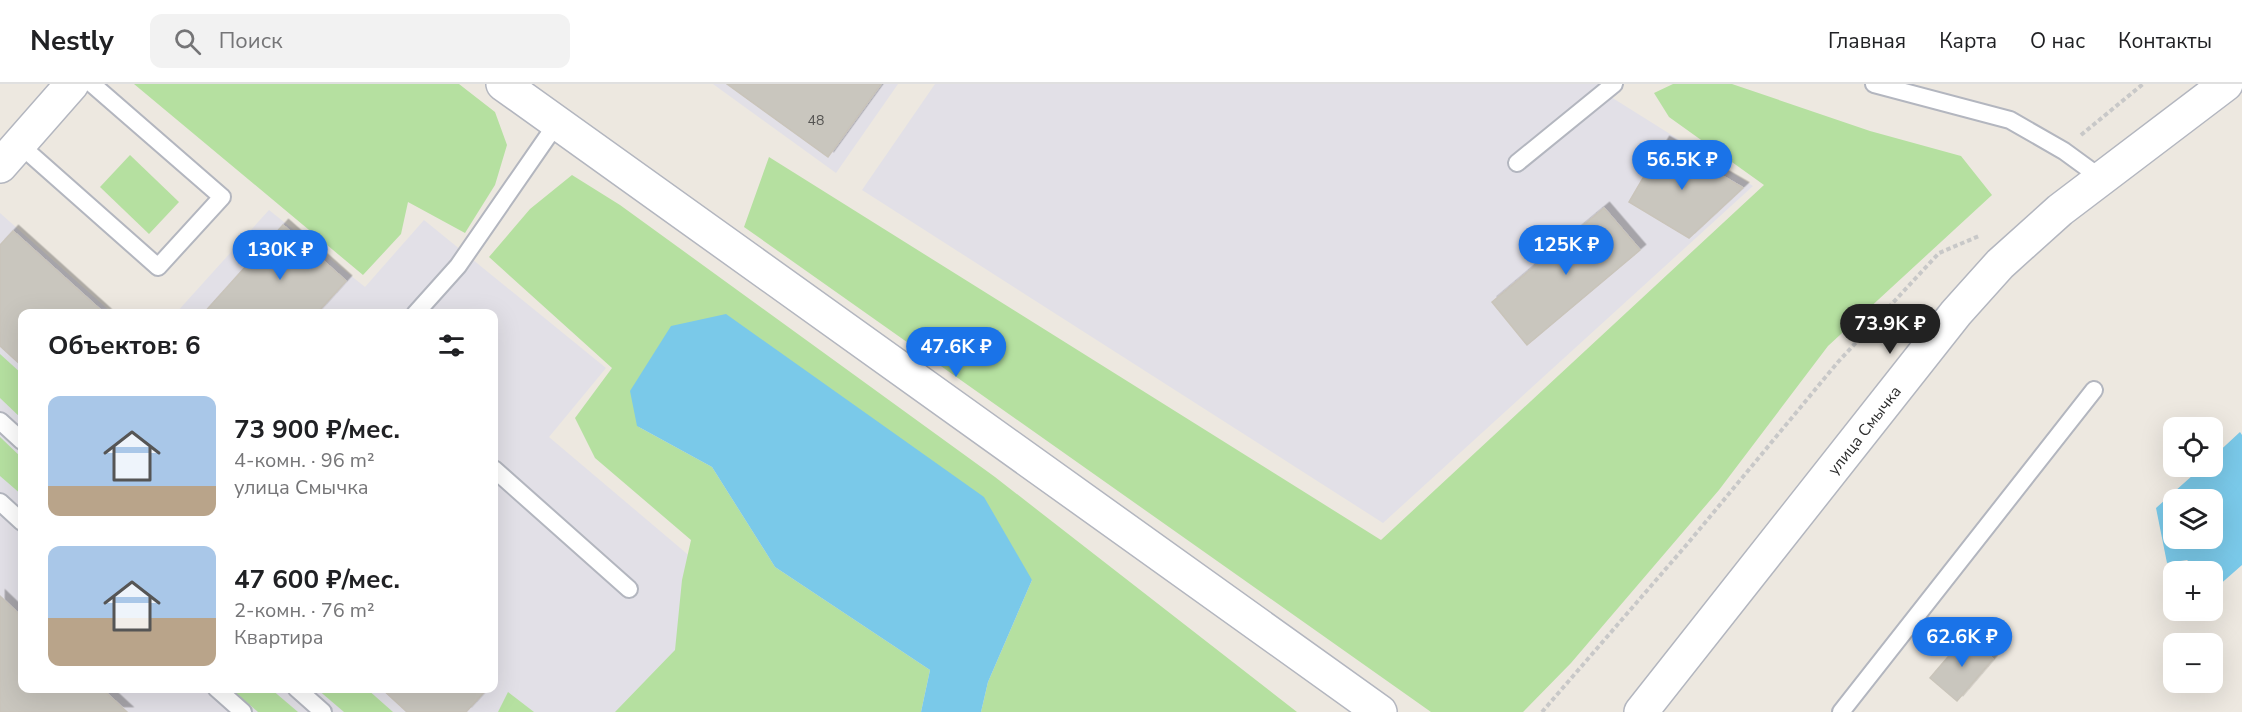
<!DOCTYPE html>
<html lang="ru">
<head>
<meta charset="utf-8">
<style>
	:root { --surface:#fff; --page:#f2f2f2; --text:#202124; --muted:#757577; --line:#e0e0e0; --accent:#1a73e8 }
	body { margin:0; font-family:"Nunito Sans",sans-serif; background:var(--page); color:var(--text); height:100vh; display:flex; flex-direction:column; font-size:22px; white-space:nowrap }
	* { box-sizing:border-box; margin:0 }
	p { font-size:20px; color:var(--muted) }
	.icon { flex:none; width:33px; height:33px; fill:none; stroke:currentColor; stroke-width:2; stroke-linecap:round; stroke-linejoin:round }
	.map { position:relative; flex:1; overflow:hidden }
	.panel { position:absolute; left:18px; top:225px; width:480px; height:384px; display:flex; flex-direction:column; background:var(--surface); border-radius:12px; box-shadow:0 6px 24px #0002 }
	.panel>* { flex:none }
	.buttons { position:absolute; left:2163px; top:333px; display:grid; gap:12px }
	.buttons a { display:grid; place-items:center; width:60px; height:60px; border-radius:12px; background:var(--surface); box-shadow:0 6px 24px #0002; font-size:30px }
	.price { position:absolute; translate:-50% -51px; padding:0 14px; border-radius:21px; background:var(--accent); color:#fff; font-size:20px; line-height:39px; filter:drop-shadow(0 2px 3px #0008) }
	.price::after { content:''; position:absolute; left:50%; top:36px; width:18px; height:14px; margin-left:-9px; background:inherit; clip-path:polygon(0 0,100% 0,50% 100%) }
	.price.selected { background:#222; color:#fff }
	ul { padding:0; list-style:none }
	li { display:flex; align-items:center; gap:18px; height:150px; padding:0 30px }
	li span { display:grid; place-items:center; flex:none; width:168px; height:120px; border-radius:12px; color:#555 }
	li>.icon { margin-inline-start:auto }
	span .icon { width:72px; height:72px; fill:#fffc; stroke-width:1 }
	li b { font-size:26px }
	h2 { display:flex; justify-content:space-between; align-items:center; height:72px; padding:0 30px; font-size:26px }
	header { display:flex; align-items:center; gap:36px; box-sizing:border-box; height:84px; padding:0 30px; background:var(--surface); border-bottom:2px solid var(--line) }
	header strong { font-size:28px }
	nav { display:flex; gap:33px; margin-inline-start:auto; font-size:21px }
	.search { width:420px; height:54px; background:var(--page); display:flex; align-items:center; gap:15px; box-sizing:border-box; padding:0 21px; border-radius:12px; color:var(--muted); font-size:22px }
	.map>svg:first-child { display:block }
	.industrial { fill:#e2e0e7 }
	.green { fill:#b5e0a0 }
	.water { fill:#7ac9e9; fill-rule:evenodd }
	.building { fill:#c9c6be; stroke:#c9c4ba; stroke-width:1.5; filter:url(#shadow) }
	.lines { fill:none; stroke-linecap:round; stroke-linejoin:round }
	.service-casing { stroke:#b3b6bf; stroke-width:20 }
	.minor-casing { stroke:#b3b6bf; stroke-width:36 }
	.tertiary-casing { stroke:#b3b6bf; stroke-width:36 }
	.path { stroke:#c8c8c8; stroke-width:4; stroke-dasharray:4.5 3; stroke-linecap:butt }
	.service { stroke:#fff; stroke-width:16 }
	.minor { stroke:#fff; stroke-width:33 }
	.tertiary { stroke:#fff; stroke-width:33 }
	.labels { text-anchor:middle; stroke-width:5; stroke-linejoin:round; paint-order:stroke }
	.number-label { font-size:14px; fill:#545351 }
	.street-label { font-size:16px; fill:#2d2d2d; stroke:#fff }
</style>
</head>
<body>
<header>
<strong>Nestly</strong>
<div class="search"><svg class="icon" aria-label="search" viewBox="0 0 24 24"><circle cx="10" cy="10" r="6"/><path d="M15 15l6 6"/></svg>Поиск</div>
<nav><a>Главная</a><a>Карта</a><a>О нас</a><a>Контакты</a></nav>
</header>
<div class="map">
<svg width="2242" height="628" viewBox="0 0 2242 628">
	<defs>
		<filter id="shadow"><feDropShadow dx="5.5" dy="-5.5" stdDeviation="0" flood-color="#0004"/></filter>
	</defs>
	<rect width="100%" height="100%" fill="#ede8e0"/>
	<g class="industrial">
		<polygon points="713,0 898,0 836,89"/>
		<polygon points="935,0 1600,0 1603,8 1753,102 1383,439 862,106"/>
		<polygon points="269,126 365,203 424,136 606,284 549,353 874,628 0,628 0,129 112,229 22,230 22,604 494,604 494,230 176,229"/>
	</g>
	<g class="green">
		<polygon points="134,0 459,0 495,28 507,61 495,101 465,149 408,118 401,150 363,191"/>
		<polygon points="1673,0 1732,0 1870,47 1961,72 1992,111 1828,262 1719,406 1571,579 1523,628 1431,628 744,143 769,73 1381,456 1764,101 1669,33 1654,9"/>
		<polygon points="130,71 179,118 149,150 100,103"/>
		<polygon points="572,91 620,121 995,393 1297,628 981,628 988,598 1032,496 637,342 712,383 775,483 930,586 921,628 615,628 675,566 682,496 691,456 595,374 575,334 612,284 489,173 530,125"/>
		<polygon points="0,270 22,290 22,335 0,314"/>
		<polygon points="0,353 22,374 22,411 0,392"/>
		<polygon points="231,605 271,605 298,628 258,628"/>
		<polygon points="317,605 367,605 393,628 344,628"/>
		<polygon points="508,608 534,628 498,628"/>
	</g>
	<g class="water">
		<polygon points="726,230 984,413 1032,496 988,598 981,628 921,628 930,586 775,483 712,383 637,342 630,307 671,242"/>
		<path d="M2240,348L2242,351V481L2217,503L2213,499L2212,488L2200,487L2187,476L2167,479L2156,424L2202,383L2212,382L2213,373ZM2174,416H2212V454H2174Z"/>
	</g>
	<g class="building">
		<polygon points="727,0 881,0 828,73"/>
		<polygon points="1664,58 1743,104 1689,154 1629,118"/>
		<polygon points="1604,124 1640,166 1527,261 1492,218"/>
		<polygon points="283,141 346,197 316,230 203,230"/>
		<polygon points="13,147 105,230 22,230 22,282 0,262 0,161"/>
		<polygon points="0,512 22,533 22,604 101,604 127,628 0,628"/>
		<polygon points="1966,552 1993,575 1957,617 1930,594"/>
		<polygon points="381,604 488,604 466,628 407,628"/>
	</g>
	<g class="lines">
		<defs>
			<g id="service">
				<polyline points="1874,0 2010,36 2064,67 2101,94"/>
				<polyline points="19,60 158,183 222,113 92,0"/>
				<polyline points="1517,79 1614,0"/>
				<polyline points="415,230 458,182 557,39"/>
				<polyline points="0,337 22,357"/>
				<polyline points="494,385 629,505"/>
				<polyline points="0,418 22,438"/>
				<polyline points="216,604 243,628"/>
				<polyline points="296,604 323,628"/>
				<polyline points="1841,628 2094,306"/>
			</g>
			<g id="minor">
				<polyline points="503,0 1380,628"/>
				<polyline points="0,82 72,0"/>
			</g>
			<polyline id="tertiary" points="1641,628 1956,229 2000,180 2060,126 2226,0"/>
		</defs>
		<use href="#service" class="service-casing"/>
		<use href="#minor" class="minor-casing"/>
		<use href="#tertiary" class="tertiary-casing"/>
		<g class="path">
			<polyline points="2081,51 2143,0"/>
			<polyline points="1542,628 1689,458 1838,278 1939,169 1979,152"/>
		</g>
		<use href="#service" class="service"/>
		<use href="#minor" class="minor"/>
		<use href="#tertiary" class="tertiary"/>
	</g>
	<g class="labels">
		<g class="number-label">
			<text x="816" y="41">48</text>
		</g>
		<g class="street-label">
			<text transform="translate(1864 346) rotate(-52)" y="6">улица Смычка</text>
		</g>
	</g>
</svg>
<div class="buttons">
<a><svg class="icon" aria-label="locate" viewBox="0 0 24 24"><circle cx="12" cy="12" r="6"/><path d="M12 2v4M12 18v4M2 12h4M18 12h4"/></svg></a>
<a><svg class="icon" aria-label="layers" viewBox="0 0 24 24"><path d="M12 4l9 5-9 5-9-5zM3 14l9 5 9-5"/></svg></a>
<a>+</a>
<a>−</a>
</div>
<b class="price" style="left:1682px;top:107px">56.5K ₽</b>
<b class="price" style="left:1566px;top:192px">125K ₽</b>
<b class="price" style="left:280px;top:197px">130K ₽</b>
<b class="price selected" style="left:1890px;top:271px">73.9K ₽</b>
<b class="price" style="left:956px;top:294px">47.6K ₽</b>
<b class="price" style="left:1962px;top:584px">62.6K ₽</b>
<section class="panel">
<h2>Объектов: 6<svg class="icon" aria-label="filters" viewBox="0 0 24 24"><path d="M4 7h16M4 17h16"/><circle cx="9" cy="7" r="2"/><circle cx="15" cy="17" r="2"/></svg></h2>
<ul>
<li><span style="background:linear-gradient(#a9c7e8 75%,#b9a48a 0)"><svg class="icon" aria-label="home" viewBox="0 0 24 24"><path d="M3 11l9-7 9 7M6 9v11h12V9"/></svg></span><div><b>73 900 ₽/мес.</b><p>4-комн. · 96 m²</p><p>улица Смычка</p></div></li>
<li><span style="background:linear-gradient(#a9c7e8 60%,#b9a48a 0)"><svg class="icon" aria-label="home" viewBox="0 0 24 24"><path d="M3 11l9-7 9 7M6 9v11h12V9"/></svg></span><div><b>47 600 ₽/мес.</b><p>2-комн. · 76 m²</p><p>Квартира</p></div></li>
</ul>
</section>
</div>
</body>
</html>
